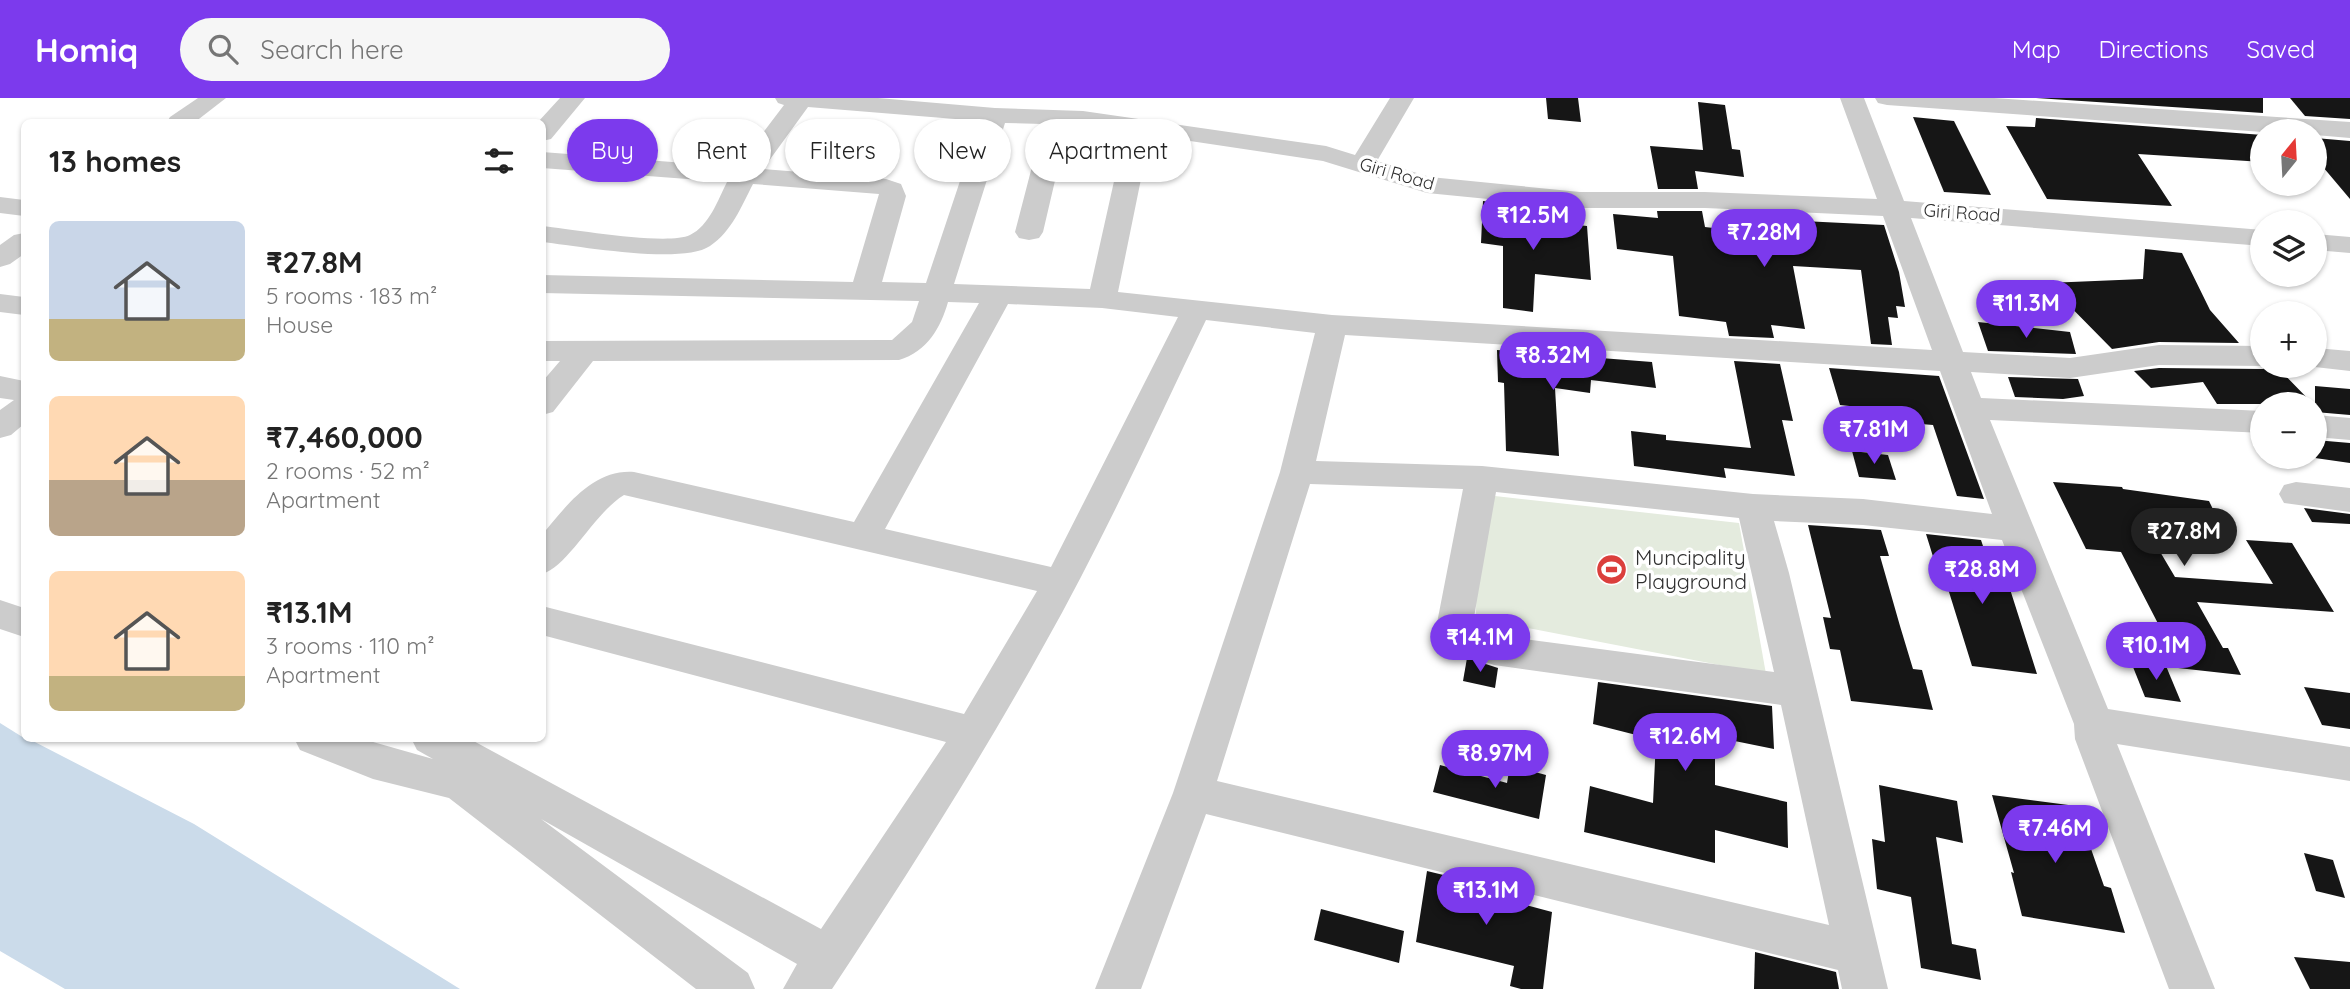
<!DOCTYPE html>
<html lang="en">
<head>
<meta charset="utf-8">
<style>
	:root { --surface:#fff; --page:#f6f6f6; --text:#222; --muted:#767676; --accent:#7c3aed }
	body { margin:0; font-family:Quicksand,sans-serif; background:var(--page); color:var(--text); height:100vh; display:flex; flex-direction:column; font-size:26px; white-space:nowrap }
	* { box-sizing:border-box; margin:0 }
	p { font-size:23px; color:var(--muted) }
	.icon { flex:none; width:38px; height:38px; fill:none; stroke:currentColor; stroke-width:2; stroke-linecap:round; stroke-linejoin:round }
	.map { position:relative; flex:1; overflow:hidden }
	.panel { position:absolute; left:21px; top:21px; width:525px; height:623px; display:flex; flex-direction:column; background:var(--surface); border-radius:10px; box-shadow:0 2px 5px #0004 }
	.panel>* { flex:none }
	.banner { position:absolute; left:567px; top:21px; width:665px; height:63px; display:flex; gap:14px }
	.needle { width:46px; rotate:18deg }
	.controls { position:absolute; left:2250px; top:21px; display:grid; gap:14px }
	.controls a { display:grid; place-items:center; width:77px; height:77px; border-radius:50%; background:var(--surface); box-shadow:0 2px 5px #0004; font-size:35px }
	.price { position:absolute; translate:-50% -60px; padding:0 16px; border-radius:24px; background:var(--accent); color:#fff; font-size:23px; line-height:46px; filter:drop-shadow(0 2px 4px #0008) }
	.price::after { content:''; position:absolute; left:50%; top:42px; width:21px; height:16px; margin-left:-10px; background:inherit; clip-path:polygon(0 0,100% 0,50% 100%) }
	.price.active { background:#222; color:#fff }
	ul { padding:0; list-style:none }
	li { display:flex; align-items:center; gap:21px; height:175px; padding:0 28px }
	li span { display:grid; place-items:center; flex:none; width:196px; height:140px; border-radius:10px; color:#555 }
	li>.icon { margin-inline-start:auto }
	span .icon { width:84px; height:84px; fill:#fffc; stroke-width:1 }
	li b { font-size:30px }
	h2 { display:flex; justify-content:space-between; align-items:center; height:84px; padding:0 28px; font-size:30px }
	.chip { padding:0 24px; border-radius:32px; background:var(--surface); box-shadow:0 2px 5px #0004; font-size:24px; line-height:63px }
	.chip.active { background:var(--accent); color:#fff }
	header { display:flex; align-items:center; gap:42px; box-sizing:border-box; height:98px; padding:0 35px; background:var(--accent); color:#fff }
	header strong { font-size:33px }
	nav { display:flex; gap:38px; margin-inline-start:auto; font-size:24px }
	.search { width:490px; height:63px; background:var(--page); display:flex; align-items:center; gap:18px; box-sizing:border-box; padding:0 24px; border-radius:38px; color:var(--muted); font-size:26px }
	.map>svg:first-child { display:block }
	.green { fill:#e4ebde }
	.water { fill:#cbdbea }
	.building { fill:#161616 }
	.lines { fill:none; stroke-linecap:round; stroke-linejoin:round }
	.minor { fill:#ccc; fill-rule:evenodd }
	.labels { text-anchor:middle; stroke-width:7; stroke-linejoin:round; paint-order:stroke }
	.far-street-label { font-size:18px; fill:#2f2f2f; stroke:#fff }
	.poi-label { font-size:21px; fill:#2f2f2f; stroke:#fff; text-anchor:start }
</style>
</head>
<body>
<header>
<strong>Homiq</strong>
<div class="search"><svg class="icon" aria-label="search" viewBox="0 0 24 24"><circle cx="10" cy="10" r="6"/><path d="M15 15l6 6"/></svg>Search here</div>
<nav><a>Map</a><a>Directions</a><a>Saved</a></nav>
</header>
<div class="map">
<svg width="2350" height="891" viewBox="0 0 2350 891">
	<rect width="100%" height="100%" fill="#fff"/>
	<polygon class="green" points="1477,396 1739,425 1766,576 1476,520"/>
	<polygon class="water" points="0,625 24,640 29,641 194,726 460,891 65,891 0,853"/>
	<g class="building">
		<polygon points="1546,0 1578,0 1581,24 1548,21"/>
		<polygon points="2036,0 2263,0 2263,15"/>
		<polygon points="2290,0 2350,0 2350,21 2305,18"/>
		<polygon points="1698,4 1725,7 1732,51 1740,52 1744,79 1695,73 1698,91 1658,91 1650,48 1703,52"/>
		<polygon points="1913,19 1954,23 1991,97 1944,94"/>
		<polygon points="2036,20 2263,37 2263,64 2138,56 2172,108 2047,101 2006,28 2035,29"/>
		<polygon points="2315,40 2350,43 2350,101 2323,69 2315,68"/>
		<polygon points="1483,103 1519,108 1515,120 1587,128 1591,182 1535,176 1533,214 1503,210 1503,148 1481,145"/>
		<polygon points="1657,113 1702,113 1705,129 1788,139 1782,122 1884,127 1899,174 1905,209 1896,208 1898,220 1888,219 1892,247 1871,246 1861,172 1793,168 1805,231 1771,227 1774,240 1729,238 1726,224 1679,218 1673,158 1617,151 1613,116 1658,120"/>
		<polygon points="2145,151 2182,155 2210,212 2239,245 2159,244 2112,251 2047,185 2143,181"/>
		<polygon points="1978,224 2070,234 2076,256 1988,253"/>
		<polygon points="1497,252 1652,264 1656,290 1591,282 1590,295 1555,290 1559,358 1506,353 1504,285 1498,284"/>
		<polygon points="1734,263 1780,266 1793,323 1782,322 1795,378 1724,370 1726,380 1634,368 1631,333 1666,337 1666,342 1751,350"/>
		<polygon points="2266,268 2276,268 2313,306 2217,306 2203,284 2151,290 2134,273 2159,270 2263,271"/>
		<polygon points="1829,270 1939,278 1984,401 1957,398 1933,327 1909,325 1905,314 1840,307"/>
		<polygon points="2008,279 2078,281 2084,298 2063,301 2015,299"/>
		<polygon points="2315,288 2350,291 2350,317 2315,314"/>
		<polygon points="2315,342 2350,345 2350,365 2315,360"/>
		<polygon points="1852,353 1888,357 1896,382 1859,379"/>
		<polygon points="2053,384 2122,389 2123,391 2209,403 2225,436 2146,430 2175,479 2273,486 2246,442 2292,445 2334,514 2197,504 2223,550 2228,550 2241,577 2169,569 2154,540 2166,541 2121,454 2086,451"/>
		<polygon points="2304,410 2350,416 2350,426 2312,424"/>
		<polygon points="1808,427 1881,432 1889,458 1880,458 1900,528 1913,571 1922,572 1933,612 1851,603 1840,552 1830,551 1823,519 1831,520"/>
		<polygon points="1926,436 1981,442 1996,487 2009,488 2037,576 1972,568 1940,465 1935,465"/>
		<polygon points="1467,560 1498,570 1495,590 1463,583"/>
		<polygon points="2131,564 2166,568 2181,604 2145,599"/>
		<polygon points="1598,584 1772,608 1774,651 1715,639 1715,687 1787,704 1788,750 1715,732 1715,765 1584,734 1590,688 1653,705 1656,642 1593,626"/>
		<polygon points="2304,589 2350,595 2350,631 2322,627"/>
		<polygon points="1440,667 1507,685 1510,667 1546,677 1539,721 1433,694"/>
		<polygon points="1879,687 1957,703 1963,745 1936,739 1952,846 1976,851 1981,882 1921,870 1911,799 1877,791 1872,741 1885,744"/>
		<polygon points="1992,697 2076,708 2104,788 2111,790 2125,835 2022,818 2011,774 2014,775"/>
		<polygon points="2304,755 2333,762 2345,800 2316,793"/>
		<polygon points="1427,773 1497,790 1496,799 1552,814 1543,891 1521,891 1510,888 1514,868 1416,844"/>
		<polygon points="1321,811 1404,833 1399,865 1314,842"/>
		<polygon points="1755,854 1836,874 1839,891 1754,891"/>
		<polygon points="2294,859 2350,864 2350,891 2310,891"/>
	</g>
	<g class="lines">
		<g class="minor">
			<polygon points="198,0 226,0 195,24 167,24 170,19"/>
			<polygon points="560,0 585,0 551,41 542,43 542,24 538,24"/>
			<path d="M775,0H878L995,10L1083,13L1326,48L1355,57L1390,0H1414L1377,63L1430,79L1580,94H1705L1877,101L1840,0H1864L1904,103L2263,132V148L1911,120L1963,254L2070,260L2159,247L2263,248V268L2159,267L2070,280L1971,274L1981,300L2263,313V335L1990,322L2108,611L2350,649V683L2117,646L2215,891H2169L2075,641L2074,626L2002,442L1863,427L1774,423L1789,475L1888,891H1842L1838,872L1206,716L1141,891H1095L1173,695L1280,374L1315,235L1206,222C1153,332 1103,443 1043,549C978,666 906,779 832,891H783L797,866L541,721L748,875L755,891H696L449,700L373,681L300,652L294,640H359L433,661L417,652L411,640H468L821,831L946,644L542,537V508L964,616L1037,493L624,397C594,415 569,468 542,476V437C566,408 593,371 634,374L854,424L979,205L948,204C941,229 927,254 899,262L593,263L553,314L542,317V284L560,263H542V243L892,242L912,224L919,203L542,195V177L853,184L879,96L753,86C741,109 732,133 710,148C682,167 579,148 542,144V128C572,131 667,148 690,137C709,128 718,102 727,84L542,70V54L737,69L784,7L778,5ZM808,9L980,23L926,185L882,184L906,98L901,86L886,81L763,71ZM1005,25L1043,26L1015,134L1019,140L1029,142L1039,140L1043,134L1068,27L1125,34L1090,191L954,186ZM1150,37L1323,63L1427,95L1580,110H1705L1883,118L1932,252L1332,217L1118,194ZM1008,206L1102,210L1178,219L1051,469L885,431ZM1345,237L1940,273L1992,416L1863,401L1753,396L1482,368L1316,363ZM1310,386L1463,391L1437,525L1451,552L1494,567L1781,607L1829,827L1217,683ZM1496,394L1739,420L1774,574L1494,537L1482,534L1473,525Z"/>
			<polygon points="1875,0 1994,0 2350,24 2350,40 2315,37 2315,33 2263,34 1887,7 1878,5"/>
			<polygon points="0,99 24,102 24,118 0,115"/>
			<polygon points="24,135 24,156 10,166 0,169 0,147 14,137"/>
			<polygon points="2315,136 2350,139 2350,155 2315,152"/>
			<polygon points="0,196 24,199 24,217 0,214"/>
			<polygon points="2315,250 2350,253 2350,273 2306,268 2315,268"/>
			<polygon points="0,278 24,283 24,326 11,337 0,340 0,312 14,302 0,300"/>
			<polygon points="2315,317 2350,320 2350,342 2315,339"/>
			<polygon points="2296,384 2350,390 2350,414 2284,405 2279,396 2284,387"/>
			<polygon points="0,502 24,510 24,539 0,531"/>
		</g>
	</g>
	<defs>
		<symbol id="stadium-disc" viewBox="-11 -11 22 22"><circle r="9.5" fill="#db3f3c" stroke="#fff"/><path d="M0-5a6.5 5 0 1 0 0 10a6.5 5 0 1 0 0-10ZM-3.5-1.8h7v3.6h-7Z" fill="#fff"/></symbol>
	</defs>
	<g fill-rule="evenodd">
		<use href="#stadium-disc" x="1594" y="454" width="35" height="35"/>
	</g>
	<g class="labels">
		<g class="far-street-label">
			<text transform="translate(1397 76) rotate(16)" y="6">Giri Road</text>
			<text transform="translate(1962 115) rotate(4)" y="6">Giri Road</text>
		</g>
		<g class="poi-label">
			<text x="1635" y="467">Muncipality<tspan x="1635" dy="24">Playground</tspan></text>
		</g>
	</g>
</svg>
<div class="controls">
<a><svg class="needle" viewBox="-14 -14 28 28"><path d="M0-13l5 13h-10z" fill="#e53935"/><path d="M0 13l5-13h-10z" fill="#767676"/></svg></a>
<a><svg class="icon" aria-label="layers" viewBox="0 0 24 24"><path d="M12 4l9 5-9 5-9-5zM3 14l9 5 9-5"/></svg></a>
<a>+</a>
<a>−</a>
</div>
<b class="price" style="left:1533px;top:154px">₹12.5M</b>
<b class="price" style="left:1764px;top:171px">₹7.28M</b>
<b class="price" style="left:2026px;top:242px">₹11.3M</b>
<b class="price" style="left:1553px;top:294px">₹8.32M</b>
<b class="price" style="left:1874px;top:368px">₹7.81M</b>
<b class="price active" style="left:2184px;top:470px">₹27.8M</b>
<b class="price" style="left:1982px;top:508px">₹28.8M</b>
<b class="price" style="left:1480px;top:576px">₹14.1M</b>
<b class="price" style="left:2156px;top:584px">₹10.1M</b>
<b class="price" style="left:1685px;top:675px">₹12.6M</b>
<b class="price" style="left:1495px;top:692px">₹8.97M</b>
<b class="price" style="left:2055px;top:767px">₹7.46M</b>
<b class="price" style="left:1486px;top:829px">₹13.1M</b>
<div class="banner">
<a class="chip active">Buy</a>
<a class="chip">Rent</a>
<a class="chip">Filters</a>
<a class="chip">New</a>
<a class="chip">Apartment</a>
</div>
<section class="panel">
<h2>13 homes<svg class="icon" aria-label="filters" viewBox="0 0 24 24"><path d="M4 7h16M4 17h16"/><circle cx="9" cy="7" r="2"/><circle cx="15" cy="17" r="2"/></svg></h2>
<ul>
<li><span style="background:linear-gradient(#c9d6e8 70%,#c2b280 0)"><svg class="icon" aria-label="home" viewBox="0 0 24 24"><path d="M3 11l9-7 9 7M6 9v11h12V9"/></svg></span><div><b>₹27.8M</b><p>5 rooms · 183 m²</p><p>House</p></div></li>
<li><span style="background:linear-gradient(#ffd9b3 60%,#b9a48a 0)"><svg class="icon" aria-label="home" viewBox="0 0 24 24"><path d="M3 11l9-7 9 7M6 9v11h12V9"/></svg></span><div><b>₹7,460,000</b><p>2 rooms · 52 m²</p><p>Apartment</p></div></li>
<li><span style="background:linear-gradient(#ffd9b3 75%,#c2b280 0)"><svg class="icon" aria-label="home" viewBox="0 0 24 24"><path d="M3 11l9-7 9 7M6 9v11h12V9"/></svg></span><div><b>₹13.1M</b><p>3 rooms · 110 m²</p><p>Apartment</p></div></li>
</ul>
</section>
</div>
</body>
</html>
